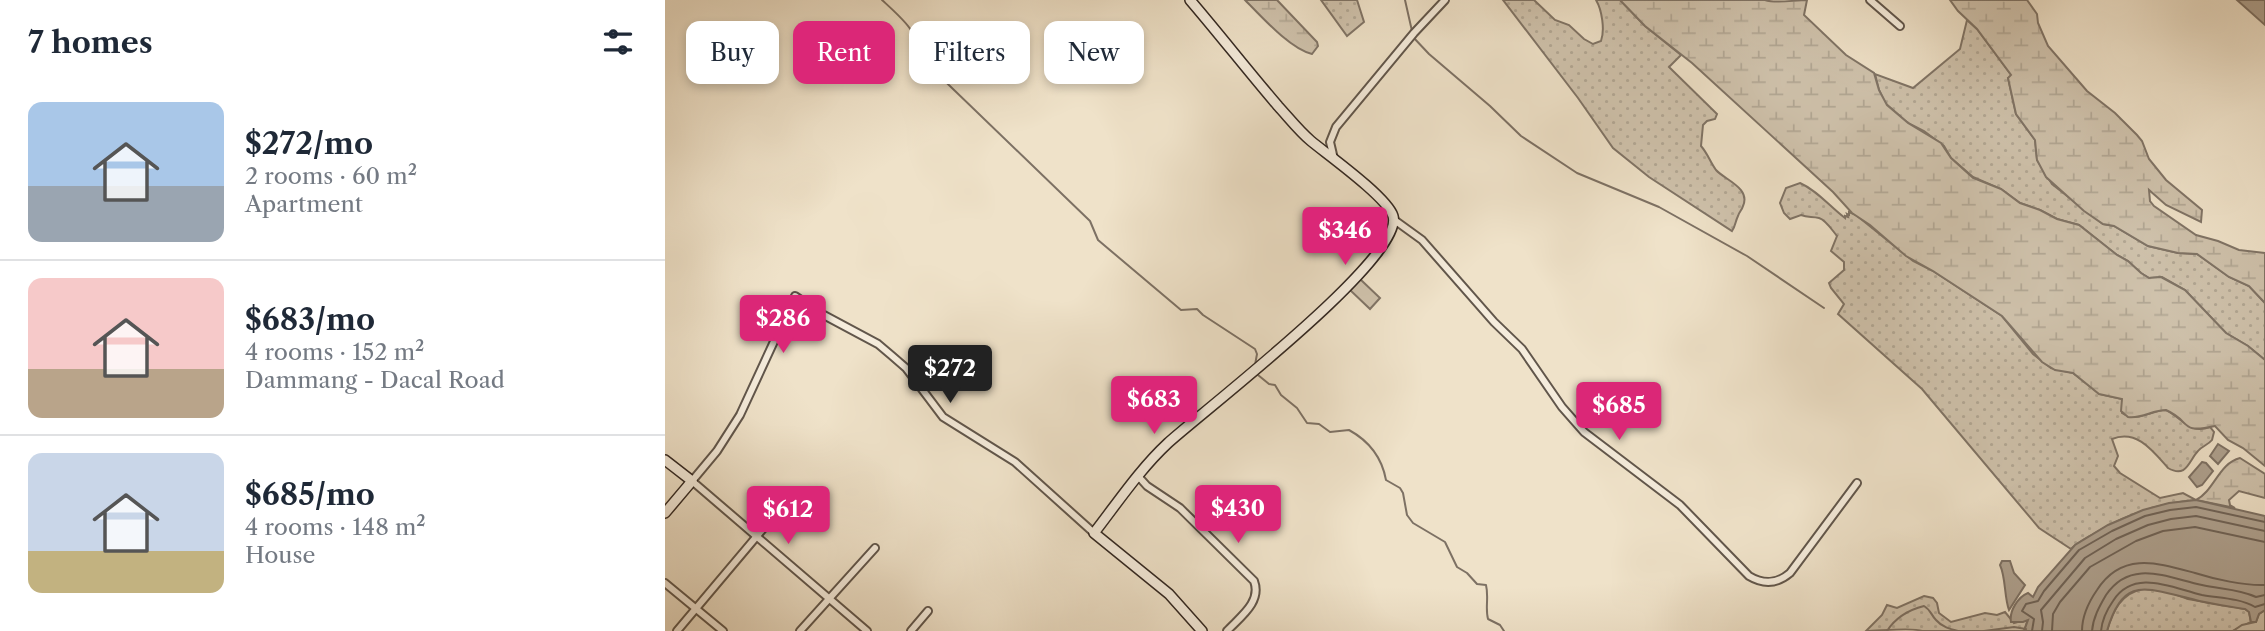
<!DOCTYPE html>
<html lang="en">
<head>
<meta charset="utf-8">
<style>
	:root { --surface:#fff; --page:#f2f2f3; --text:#1f2937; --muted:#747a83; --line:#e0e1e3; --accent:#db2777 }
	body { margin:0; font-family:"Libre Caslon Text",serif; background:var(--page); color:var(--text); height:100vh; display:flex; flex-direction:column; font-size:26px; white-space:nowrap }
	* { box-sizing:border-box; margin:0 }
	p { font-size:23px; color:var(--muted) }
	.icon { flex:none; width:38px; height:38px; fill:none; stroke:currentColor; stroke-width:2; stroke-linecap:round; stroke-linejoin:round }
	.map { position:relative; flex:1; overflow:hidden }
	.side { display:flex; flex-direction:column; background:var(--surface); width:665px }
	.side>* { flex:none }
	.hud { position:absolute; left:21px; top:21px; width:665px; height:63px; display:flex; gap:14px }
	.price { position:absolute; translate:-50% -60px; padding:0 16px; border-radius:7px; background:var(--accent); color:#fff; font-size:23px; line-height:46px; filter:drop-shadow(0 2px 4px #0008) }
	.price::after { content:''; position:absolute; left:50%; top:42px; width:21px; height:16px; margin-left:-10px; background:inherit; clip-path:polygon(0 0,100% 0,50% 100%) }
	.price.selected { background:#222; color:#fff }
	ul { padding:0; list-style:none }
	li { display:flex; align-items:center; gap:21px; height:175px; padding:0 28px }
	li+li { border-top:2px solid var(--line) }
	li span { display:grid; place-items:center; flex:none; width:196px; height:140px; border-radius:14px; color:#555 }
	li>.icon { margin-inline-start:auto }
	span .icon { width:84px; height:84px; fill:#fffc; stroke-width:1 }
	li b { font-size:30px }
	h2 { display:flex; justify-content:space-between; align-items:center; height:84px; padding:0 28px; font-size:30px }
	.tag { padding:0 24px; border-radius:14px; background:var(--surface); box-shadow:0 4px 10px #0003; font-size:24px; line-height:63px }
	.tag.selected { background:var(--accent); color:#fff }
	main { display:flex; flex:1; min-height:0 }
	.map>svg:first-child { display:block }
	.grass { fill:url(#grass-dots); stroke:#807466; stroke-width:2 }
	.wetland { fill:url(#wetland-marsh); stroke:#807466; stroke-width:2 }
	.park { fill:#cfc2ac; stroke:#807466; stroke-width:2 }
	.water { fill:#afa290; stroke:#7d7164; stroke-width:2 }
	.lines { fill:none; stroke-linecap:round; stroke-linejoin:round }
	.shore { stroke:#706458; stroke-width:2 }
	.stream { stroke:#7d7164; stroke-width:2 }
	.street-casing { stroke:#61564b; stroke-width:10 }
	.secondary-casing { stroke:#322721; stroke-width:12 }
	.street { stroke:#f5ecdc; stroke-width:6 }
	.secondary { stroke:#f5ecdc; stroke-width:9 }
</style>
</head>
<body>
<main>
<section class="side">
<h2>7 homes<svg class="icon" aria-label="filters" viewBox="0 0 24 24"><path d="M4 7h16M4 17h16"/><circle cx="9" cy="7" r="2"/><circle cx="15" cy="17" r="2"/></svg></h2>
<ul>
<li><span style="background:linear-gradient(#a9c7e8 60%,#9aa5b1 0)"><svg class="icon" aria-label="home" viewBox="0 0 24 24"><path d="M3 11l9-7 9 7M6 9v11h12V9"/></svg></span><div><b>$272/mo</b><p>2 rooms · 60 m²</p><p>Apartment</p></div></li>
<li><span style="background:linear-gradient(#f6c9c9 65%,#b9a48a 0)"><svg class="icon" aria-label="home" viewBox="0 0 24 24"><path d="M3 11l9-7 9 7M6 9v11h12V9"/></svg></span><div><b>$683/mo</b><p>4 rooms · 152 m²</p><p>Dammang - Dacal Road</p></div></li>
<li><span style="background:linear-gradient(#c9d6e8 70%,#c2b280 0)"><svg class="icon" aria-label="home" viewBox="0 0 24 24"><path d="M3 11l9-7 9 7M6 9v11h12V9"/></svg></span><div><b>$685/mo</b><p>4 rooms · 148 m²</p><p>House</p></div></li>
</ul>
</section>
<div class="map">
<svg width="1600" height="631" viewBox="0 0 1600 631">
	<defs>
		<pattern id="grass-dots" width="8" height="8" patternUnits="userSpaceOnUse" patternTransform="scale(1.75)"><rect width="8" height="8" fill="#cfc2ac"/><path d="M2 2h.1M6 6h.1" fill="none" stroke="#b2a794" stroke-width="1.8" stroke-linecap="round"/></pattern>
		<pattern id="wetland-marsh" width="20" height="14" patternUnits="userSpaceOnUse" patternTransform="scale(1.75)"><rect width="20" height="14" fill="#cfc2ac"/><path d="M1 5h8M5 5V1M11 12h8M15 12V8" fill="none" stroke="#b2a794"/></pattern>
	</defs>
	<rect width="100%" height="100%" fill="#efe2c9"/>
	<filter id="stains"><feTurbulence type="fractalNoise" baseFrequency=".00286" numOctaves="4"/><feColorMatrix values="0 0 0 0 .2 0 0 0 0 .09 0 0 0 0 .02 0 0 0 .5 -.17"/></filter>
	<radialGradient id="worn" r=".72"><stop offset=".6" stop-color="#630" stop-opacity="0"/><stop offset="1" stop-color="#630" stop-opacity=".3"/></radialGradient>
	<g class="grass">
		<polygon points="656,0 692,0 699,22 682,36"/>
		<path d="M838,0H869L890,20L904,25L919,39L928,44L936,41C940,30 937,10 931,0H955L980,26L1016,55L1004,67L1052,114L1050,119L1042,121L1038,125L1036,146C1043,154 1045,162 1051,170C1060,180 1086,188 1078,206C1077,210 1074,212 1073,216C1070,222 1071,225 1067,231L984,177L948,148L913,98Z"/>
		<polygon points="1302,20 1312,29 1347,76 1343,78 1351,114 1370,140 1372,160 1387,184 1438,224 1449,226 1483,246 1513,253 1532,254 1564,277 1584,286 1600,303 1600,360 1583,346 1561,333 1520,290 1497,277 1484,278 1476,273 1463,261 1452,255 1414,225 1392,219 1375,210 1355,203 1336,189 1308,177 1286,158 1279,146 1259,131 1243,123 1220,103 1214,90 1210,74 1248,88 1295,49"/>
		<path d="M1135,183C1153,191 1164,206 1180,218V216L1183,217L1182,214L1184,215V212L1191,215L1248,261L1268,271L1337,316L1368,354L1386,368L1408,373L1435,394L1457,399V413C1472,423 1486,410 1501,410C1518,418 1524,435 1545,427L1549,432L1547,440C1543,445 1537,446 1533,451C1524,460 1522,479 1503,468C1488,451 1472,429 1447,439L1453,456L1449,466L1455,473L1495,498L1518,493L1531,500C1494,503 1462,514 1430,533C1422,538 1413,542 1406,549L1374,528L1257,389L1173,314L1179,304L1166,288L1164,283L1179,270V262L1166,251L1172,236C1167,230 1161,220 1154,218C1147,216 1143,218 1136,215L1125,219L1119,213L1115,203L1121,188Z"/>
		<path d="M1478,589L1501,591L1523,599L1580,609L1584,612L1586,622L1568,631H1442C1448,611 1456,593 1478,589Z"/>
		<path d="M1259,596L1268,598L1272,603L1274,613L1286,622L1320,613L1332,615L1340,612L1349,623L1363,619L1359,631H1257C1248,627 1214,631 1201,631L1217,615L1222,605L1232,608Z"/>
	</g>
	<g class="wetland">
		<path d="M580,0H612L652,42L653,46L647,54C625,49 596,16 580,0Z"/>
		<path d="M955,0H1100C1111,4 1129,0 1142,0L1139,15L1181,55L1209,73L1214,90L1222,105L1243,123L1276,143L1286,158L1308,178L1336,189L1355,203L1375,210L1392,219L1414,225L1452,255L1463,261L1476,273L1484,278L1496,277L1520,290L1561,333L1583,346L1600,360V466L1578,448L1563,440L1550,426C1513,434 1528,422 1501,410C1487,410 1477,419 1463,417L1456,411L1457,399L1434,394L1408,373L1390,370L1377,362L1337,316L1268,271L1241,256L1205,225L1187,213L1168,192L1027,63L980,26Z"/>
		<polygon points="1285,0 1362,0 1372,14 1373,23 1383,46 1422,91 1450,113 1472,135 1477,141 1484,159 1501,180 1537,210 1536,222 1501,205 1484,190 1485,201 1489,206 1531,235 1553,241 1574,250 1600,253 1600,303 1584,286 1564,277 1532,254 1513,253 1483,246 1449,226 1438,224 1419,211 1381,177 1372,160 1370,140 1351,114 1343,78 1346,75 1312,29 1293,11"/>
		<path d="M1575,458L1600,474V498L1574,491L1564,500L1565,505L1570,508L1531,500C1549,491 1554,463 1575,458Z"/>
		<polygon points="1600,610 1600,631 1568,631 1577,625 1591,622 1594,614"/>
	</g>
	<polygon class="park" points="695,279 715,298 705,309 685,290"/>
	<g class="water">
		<polygon points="1572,0 1600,0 1600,25"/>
		<polygon points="1553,444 1564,451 1553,464 1545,456"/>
		<polygon points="1537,462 1541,463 1548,471 1537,485 1532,487 1524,477"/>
		<path d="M1531,500L1600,516V610L1594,614L1591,622H1586L1584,612L1580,609C1562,606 1544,604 1527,599C1482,589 1458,574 1442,631H1359L1363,620L1358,622H1346C1344,611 1353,597 1363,593L1368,597L1373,587L1410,545L1443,525L1478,510L1504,503Z"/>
		<path d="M1337,561H1345L1349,573L1360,585L1344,610C1339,596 1341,578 1335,565Z"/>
	</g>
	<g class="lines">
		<g class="shore">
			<polyline points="1367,631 1369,619 1357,611 1361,604 1373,601 1379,591 1414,550 1447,531 1480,516 1505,510 1531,507 1600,522"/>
			<polyline points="1377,631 1378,622 1376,610 1420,558 1451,539 1483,525 1506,519 1531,516 1600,531"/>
			<polyline points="1387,631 1388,614 1395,602 1425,567 1471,541 1498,531 1530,527 1600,542"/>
			<path d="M1417,631C1417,616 1423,603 1432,590C1457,551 1493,563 1530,573C1549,579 1580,586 1600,585"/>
			<path d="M1427,631C1428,618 1434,607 1441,595C1466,558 1503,578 1537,585C1554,589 1575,589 1591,597L1600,595"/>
			<path d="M1436,631C1437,620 1441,611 1448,601C1469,568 1507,588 1537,595C1554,598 1575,598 1590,607L1600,604"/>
		</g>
		<g class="stream">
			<path d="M217,0C241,22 250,29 259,61L425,221L433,240L516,310L532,309L538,315L590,349L592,354L590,365"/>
			<polyline points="740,0 747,31"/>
			<polyline points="748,37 764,54 825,106 856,136 912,173 994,207 1082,256 1159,308"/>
			<path d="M593,375L604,384L610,385L616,395L632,408L642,423L654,424L665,432L684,430C704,441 717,458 721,480L735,488L738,493L742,515L748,523L780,542L792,567L802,573L812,584L821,585C824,597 820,608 823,619L835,625L839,631"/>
			<path d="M1222,631C1231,617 1243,610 1259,606C1266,610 1266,615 1271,620C1277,627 1285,629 1293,631"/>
			<polyline points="1319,631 1349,627 1361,629"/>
		</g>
		<defs>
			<g id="street">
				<polyline points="1205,0 1235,26"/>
				<polyline points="669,159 665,142 671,127 749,33 780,0"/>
				<path d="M728,219L757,240L829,322L857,349L897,407L919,432L1015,505L1084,576C1099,585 1112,584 1125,573L1192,483"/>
				<path d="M473,476L482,486L515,508L589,581C597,602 575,617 562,631"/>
				<polyline points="0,583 58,631"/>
				<polyline points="12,631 124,498"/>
				<polyline points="135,631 210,548"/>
				<polyline points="202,631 27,481 52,451 75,415 130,296 155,313 213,344 226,355 241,368 278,417 350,462 429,533"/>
				<polyline points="246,631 263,611"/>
			</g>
			<g id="secondary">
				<path d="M525,0C555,35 583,71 613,106C624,118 634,131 646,141C663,155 722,197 728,216C740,257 538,411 503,443C475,469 453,502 429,533L504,594L537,631"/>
				<polyline points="0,460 27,481 0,513"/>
			</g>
		</defs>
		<use href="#street" class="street-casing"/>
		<use href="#secondary" class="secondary-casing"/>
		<use href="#street" class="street"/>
		<use href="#secondary" class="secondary"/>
	</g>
	<rect width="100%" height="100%" filter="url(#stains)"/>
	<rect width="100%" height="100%" fill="url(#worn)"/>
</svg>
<b class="price" style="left:680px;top:267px">$346</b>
<b class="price" style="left:118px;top:355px">$286</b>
<b class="price selected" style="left:285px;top:405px">$272</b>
<b class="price" style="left:489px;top:436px">$683</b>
<b class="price" style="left:954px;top:442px">$685</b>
<b class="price" style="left:573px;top:545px">$430</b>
<b class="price" style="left:123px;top:546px">$612</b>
<div class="hud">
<a class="tag">Buy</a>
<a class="tag selected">Rent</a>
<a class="tag">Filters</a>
<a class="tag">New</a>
</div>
</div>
</main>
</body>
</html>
